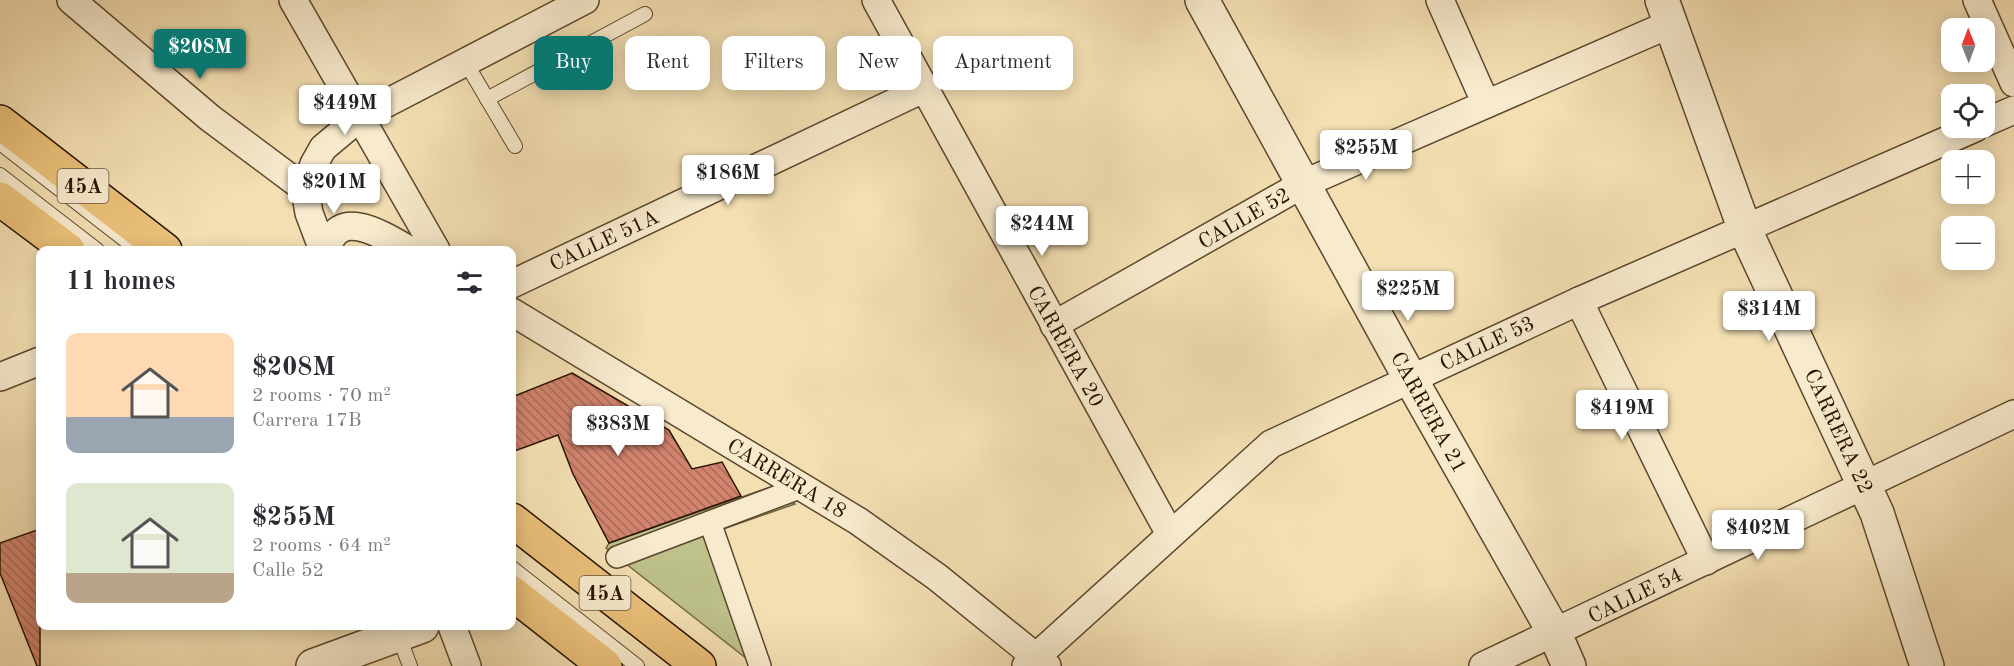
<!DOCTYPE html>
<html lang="en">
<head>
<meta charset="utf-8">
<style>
	:root { --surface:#fff; --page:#f7f7f7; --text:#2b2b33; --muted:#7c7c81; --accent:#0f766e }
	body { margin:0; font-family:"Old Standard TT",serif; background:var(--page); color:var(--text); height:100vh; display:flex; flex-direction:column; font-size:22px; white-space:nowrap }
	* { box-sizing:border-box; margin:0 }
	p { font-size:20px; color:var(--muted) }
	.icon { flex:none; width:33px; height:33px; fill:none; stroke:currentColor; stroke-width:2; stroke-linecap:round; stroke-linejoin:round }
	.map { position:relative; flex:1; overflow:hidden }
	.sheet { position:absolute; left:36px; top:246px; width:480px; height:384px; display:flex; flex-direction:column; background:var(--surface); border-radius:12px; box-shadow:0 3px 15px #0003 }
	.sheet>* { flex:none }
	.hud { position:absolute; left:534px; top:36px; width:570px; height:54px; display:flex; gap:12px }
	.needle { width:39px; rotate:359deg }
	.buttons { position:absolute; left:1941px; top:18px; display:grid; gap:12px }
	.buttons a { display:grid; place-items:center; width:54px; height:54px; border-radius:12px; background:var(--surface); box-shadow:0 3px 15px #0003; font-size:30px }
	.price { position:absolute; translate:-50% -51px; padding:0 14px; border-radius:6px; background:#fff; color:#222; font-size:20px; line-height:39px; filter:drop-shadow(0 2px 3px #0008) }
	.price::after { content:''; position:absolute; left:50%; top:36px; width:18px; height:14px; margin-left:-9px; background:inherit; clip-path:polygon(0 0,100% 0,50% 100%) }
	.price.active { background:var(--accent); color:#fff }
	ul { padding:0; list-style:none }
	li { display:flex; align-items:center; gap:18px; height:150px; padding:0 30px }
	li span { display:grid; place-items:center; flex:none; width:168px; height:120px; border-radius:12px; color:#555 }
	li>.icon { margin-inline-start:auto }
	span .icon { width:72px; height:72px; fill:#fffc; stroke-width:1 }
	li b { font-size:26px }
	h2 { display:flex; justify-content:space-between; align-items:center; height:72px; padding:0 30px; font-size:26px }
	.tag { padding:0 21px; border-radius:12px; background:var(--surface); box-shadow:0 3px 15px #0003; font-size:21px; line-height:54px }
	.tag.active { background:var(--accent); color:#fff }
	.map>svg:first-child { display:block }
	.green { fill:#bec18a; stroke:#746a46; stroke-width:1.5 }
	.building { fill:url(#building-back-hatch); stroke:#291402; stroke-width:1.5 }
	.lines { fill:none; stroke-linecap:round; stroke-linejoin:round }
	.service-casing { stroke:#5c472e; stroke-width:16 }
	.pedestrian-casing { stroke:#5c472e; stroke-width:24 }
	.minor-casing { stroke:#5c472e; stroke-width:30 }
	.tertiary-casing { stroke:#5c472e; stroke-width:36 }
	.primary-casing { stroke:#291402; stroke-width:36 }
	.service { stroke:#f7eacd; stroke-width:14 }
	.pedestrian { stroke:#f7eacd; stroke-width:21 }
	.minor { stroke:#f7eacd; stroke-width:27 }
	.tertiary { stroke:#f7eacd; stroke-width:33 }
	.primary { stroke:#eac079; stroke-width:33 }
	.labels { text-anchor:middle; stroke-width:4.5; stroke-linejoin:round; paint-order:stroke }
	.shield { fill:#f7eacd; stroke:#67543f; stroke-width:1.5 }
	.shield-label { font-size:20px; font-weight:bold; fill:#291402 }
	.street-label { font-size:21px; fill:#291402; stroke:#f7eacd }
</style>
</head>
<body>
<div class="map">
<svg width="2014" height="666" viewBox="0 0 2014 666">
	<defs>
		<pattern id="building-back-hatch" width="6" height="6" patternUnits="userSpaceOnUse" patternTransform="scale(1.5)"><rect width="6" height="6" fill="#d1836e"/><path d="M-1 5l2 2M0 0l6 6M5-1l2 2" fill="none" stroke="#aa6a58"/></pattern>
	</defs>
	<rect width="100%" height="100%" fill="#f3dfb2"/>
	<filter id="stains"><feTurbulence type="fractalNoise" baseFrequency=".00333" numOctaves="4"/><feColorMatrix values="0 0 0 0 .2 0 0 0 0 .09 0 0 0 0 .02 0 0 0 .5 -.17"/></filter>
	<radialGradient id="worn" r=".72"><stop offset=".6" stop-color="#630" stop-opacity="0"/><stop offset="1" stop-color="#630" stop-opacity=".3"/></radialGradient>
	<polygon class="green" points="768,488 795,504 723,529 756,666 606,548 609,543"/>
	<g class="building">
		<polygon points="572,373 669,430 692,469 722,462 741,496 609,543 573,474 558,435 512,452 512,397"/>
		<polygon points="40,529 40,666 37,666 0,573 0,543"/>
	</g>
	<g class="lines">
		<defs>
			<g id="service">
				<polyline points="466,63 515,146"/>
				<polyline points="487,99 645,14"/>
				<polyline points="0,143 138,250"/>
				<polyline points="0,175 97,250"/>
				<polyline points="512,568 637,666"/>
				<polyline points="398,634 410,666"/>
			</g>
			<g id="pedestrian">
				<polyline points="710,522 760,666"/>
				<polyline points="617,557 802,487"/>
			</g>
			<g id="minor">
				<polyline points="71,0 210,118 305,189"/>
				<polyline points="293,0 436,250"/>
				<polyline points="876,0 1170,534"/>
				<polyline points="1440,0 1486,104"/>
				<polyline points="1977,0 2014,83"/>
				<polyline points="1984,123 2014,110"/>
				<polyline points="323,250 309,213 305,189 314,164 323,148 360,117 585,0"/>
				<path d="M327,250C337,204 386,237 409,250"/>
				<polyline points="512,284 925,88"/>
				<polyline points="1579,301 1706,561"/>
				<polyline points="512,312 858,521 937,577 1047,666"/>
				<polyline points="1054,325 1303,184 1670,24"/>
				<polyline points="0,377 40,361"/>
				<polyline points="452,626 467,666"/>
				<polyline points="1026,666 1271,444 1579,301 1975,128"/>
				<polyline points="1483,666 2014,414"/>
			</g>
			<g id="tertiary">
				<polyline points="1202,0 1410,378 1555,634 1569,666"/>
				<polyline points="1662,0 1745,230 1877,513 1927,666"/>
				<polyline points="313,666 422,626"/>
			</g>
			<g id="primary">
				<polyline points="0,122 165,250"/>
				<polyline points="0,199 68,250"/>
				<polyline points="512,520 699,666"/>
				<polyline points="512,593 605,666"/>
			</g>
		</defs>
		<use href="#service" class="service-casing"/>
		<use href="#pedestrian" class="pedestrian-casing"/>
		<use href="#minor" class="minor-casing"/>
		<use href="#tertiary" class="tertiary-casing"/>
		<use href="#primary" class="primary-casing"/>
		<use href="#service" class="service"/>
		<use href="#pedestrian" class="pedestrian"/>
		<use href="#minor" class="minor"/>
		<use href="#tertiary" class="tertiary"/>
		<use href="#primary" class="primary"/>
	</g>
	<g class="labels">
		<g class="shield">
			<rect x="57.5" y="169" width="51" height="34" rx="4.5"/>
			<rect x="579.5" y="576" width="51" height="34" rx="4.5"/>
		</g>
		<g class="shield-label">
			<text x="83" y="193">45A</text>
			<text x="605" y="600">45A</text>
		</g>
		<g class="street-label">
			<text transform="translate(1244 218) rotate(-30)" y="7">CALLE 52</text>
			<text transform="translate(604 240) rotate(-25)" y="7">CALLE 51A</text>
			<text transform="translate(1487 343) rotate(-25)" y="7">CALLE 53</text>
			<text transform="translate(1066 346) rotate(61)" y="7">CARRERA 20</text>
			<text transform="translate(1429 412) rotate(61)" y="7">CARRERA 21</text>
			<text transform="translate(1839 431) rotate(65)" y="7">CARRERA 22</text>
			<text transform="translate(787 478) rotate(31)" y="7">CARRERA 18</text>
			<text transform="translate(1635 595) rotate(-26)" y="7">CALLE 54</text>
		</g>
	</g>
	<rect width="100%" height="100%" filter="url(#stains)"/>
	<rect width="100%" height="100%" fill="url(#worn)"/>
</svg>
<div class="buttons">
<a><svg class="needle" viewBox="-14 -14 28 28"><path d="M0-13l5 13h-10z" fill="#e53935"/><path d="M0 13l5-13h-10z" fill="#7c7c81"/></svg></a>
<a><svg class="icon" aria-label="locate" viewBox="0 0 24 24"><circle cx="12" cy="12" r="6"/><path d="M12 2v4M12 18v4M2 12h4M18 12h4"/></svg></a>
<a>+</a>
<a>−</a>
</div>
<b class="price active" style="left:200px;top:80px">$208M</b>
<b class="price" style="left:345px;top:136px">$449M</b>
<b class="price" style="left:1366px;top:181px">$255M</b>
<b class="price" style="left:728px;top:206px">$186M</b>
<b class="price" style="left:334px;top:215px">$201M</b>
<b class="price" style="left:1042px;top:257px">$244M</b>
<b class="price" style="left:1408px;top:322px">$225M</b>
<b class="price" style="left:1769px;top:342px">$314M</b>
<b class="price" style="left:1622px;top:441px">$419M</b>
<b class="price" style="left:618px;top:457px">$383M</b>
<b class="price" style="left:1758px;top:561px">$402M</b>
<div class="hud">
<a class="tag active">Buy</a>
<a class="tag">Rent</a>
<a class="tag">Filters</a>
<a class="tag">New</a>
<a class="tag">Apartment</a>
</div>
<section class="sheet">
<h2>11 homes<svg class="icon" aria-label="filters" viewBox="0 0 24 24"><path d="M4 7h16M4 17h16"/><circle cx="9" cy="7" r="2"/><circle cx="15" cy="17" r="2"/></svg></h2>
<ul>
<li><span style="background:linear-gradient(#ffd9b3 70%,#9aa5b1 0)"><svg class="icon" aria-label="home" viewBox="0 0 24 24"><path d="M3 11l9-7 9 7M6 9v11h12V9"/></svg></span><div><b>$208M</b><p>2 rooms · 70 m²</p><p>Carrera 17B</p></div></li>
<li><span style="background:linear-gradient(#dfe7d0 75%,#b9a48a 0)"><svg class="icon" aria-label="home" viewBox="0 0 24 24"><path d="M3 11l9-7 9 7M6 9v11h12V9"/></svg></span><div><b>$255M</b><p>2 rooms · 64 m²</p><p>Calle 52</p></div></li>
</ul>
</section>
</div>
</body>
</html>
